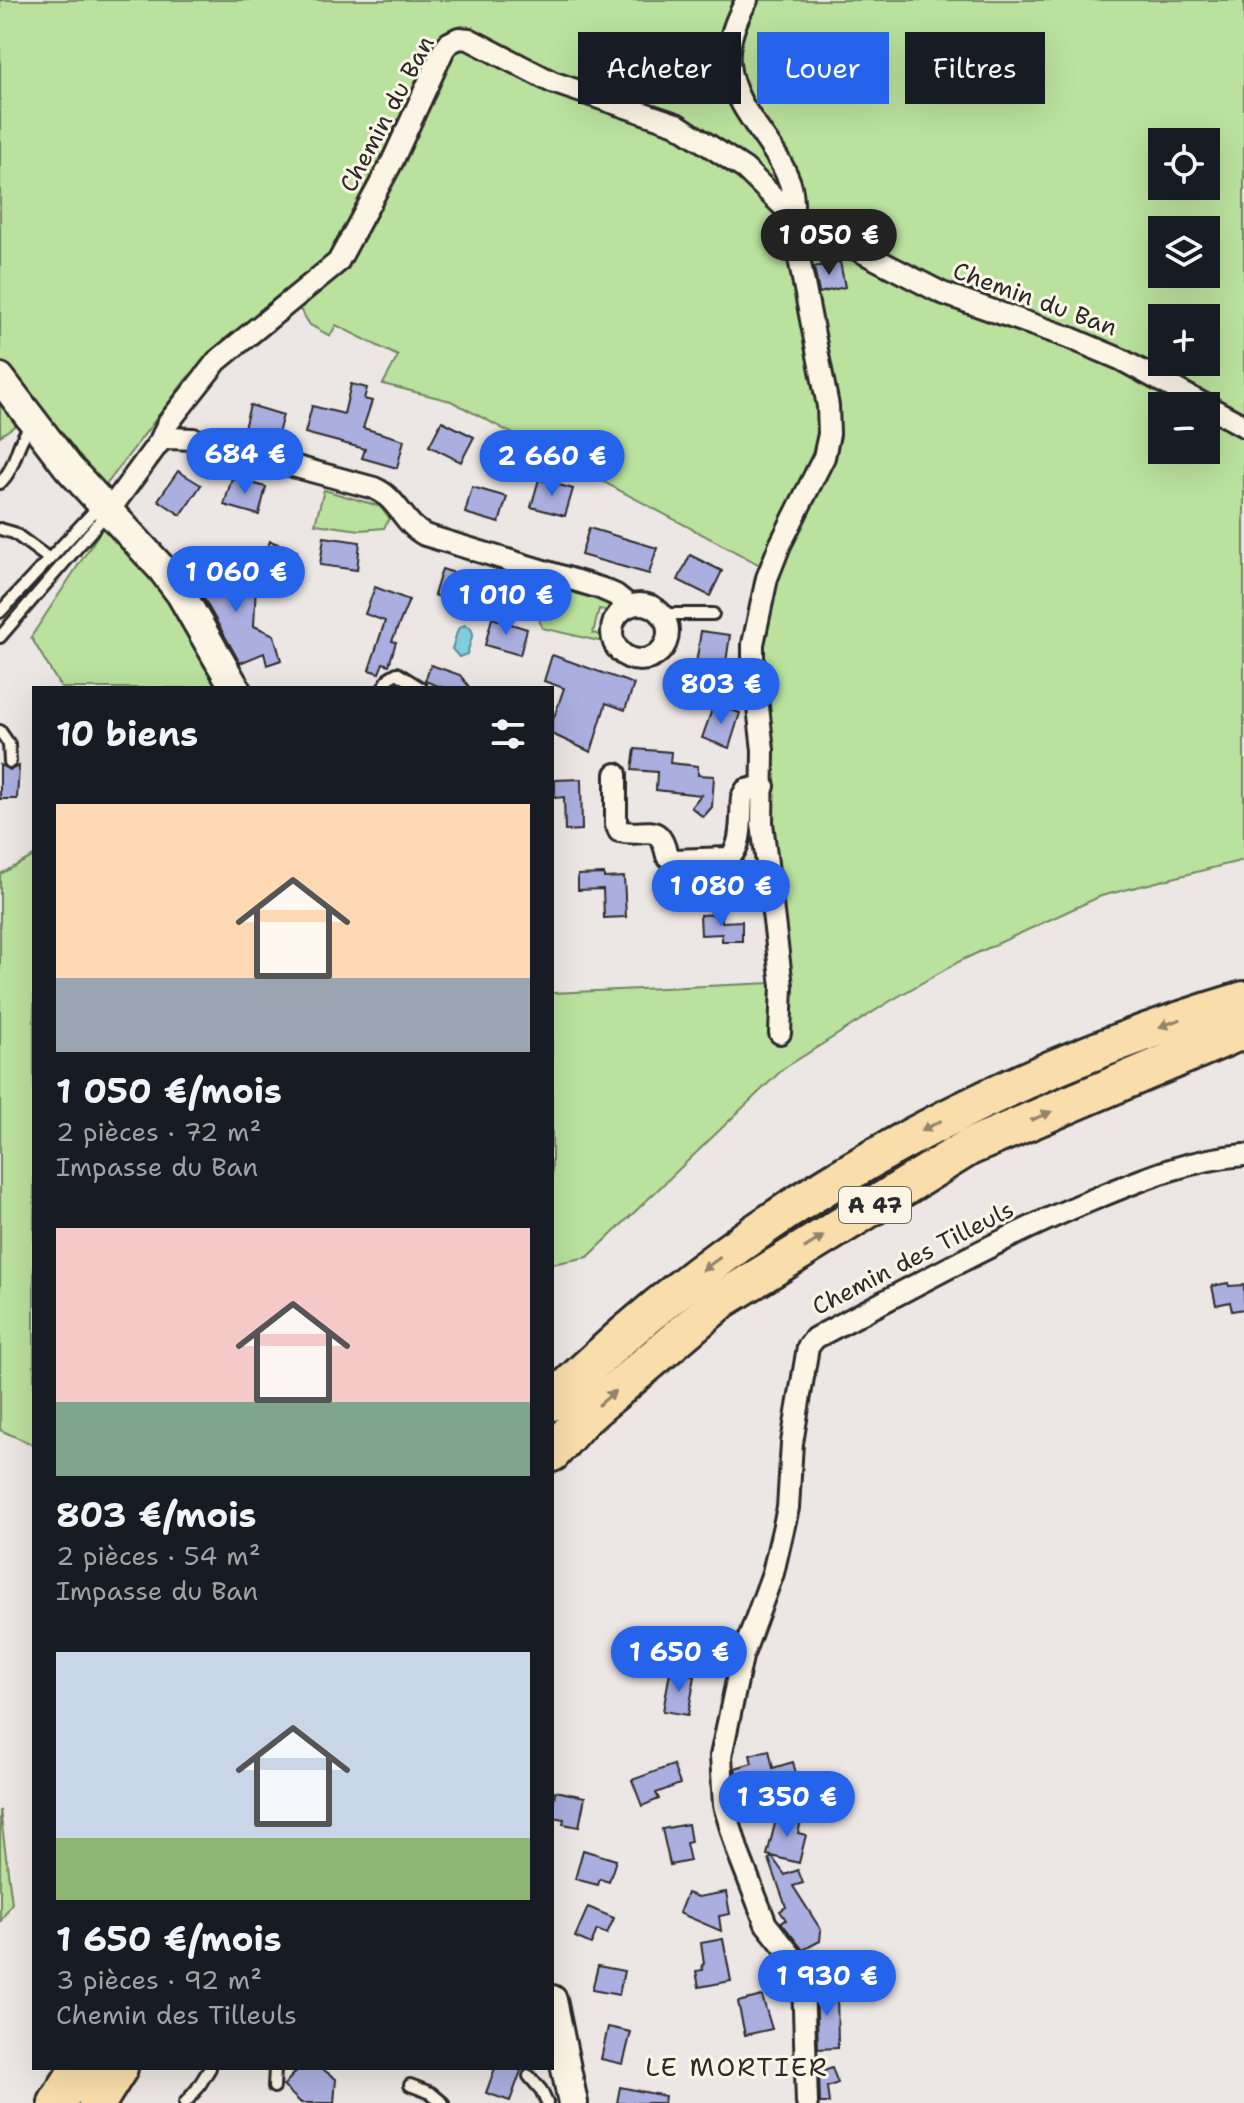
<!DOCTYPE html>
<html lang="fr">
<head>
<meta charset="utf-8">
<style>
	:root { --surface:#171b24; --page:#242831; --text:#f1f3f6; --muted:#9ea1a6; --accent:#2563eb }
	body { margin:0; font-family:"Shantell Sans",sans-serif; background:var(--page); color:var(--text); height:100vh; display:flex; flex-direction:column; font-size:30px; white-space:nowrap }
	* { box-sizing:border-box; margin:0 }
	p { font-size:26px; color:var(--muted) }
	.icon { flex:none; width:44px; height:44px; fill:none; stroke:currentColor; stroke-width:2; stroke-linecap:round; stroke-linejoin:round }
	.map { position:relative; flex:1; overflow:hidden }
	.details { position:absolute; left:32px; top:686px; width:522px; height:1384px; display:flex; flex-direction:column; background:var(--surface); border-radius:0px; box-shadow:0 8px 32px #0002 }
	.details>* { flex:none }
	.top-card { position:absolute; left:578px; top:32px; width:546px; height:72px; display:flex; gap:16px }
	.tools { position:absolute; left:1148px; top:128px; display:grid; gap:16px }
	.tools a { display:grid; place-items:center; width:72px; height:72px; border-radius:0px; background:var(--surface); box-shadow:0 8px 32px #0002; font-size:40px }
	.price { position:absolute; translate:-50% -68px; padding:0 18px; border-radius:28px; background:var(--accent); color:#fff; font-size:26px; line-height:52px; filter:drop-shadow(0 2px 4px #0008) }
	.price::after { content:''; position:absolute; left:50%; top:48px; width:24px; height:18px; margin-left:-12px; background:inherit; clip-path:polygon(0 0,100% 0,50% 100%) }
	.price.selected { background:#222; color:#fff }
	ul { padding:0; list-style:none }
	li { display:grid; align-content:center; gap:16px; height:424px; padding:0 24px }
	li span { display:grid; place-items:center; height:248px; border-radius:0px; color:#555 }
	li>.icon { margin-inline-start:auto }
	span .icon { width:144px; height:144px; fill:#fffc; stroke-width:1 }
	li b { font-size:34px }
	h2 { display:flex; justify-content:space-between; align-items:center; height:96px; padding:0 24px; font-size:34px }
	.pill { padding:0 28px; border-radius:0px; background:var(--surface); box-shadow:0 8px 32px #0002; font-size:28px; line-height:72px }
	.pill.selected { background:var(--accent); color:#fff }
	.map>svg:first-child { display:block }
	.green { fill:#bae19d; stroke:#728664; stroke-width:2; fill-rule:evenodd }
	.water { fill:#7fcedd; stroke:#5d8d96; stroke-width:2 }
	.building { fill:#aaafe0; stroke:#2b2b2b; stroke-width:2 }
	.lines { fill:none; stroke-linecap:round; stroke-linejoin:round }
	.lane-casing { stroke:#2b2b2b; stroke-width:16 }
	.street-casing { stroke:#2b2b2b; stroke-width:26 }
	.secondary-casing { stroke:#2b2b2b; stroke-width:34 }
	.highway-casing { stroke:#2b2b2b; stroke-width:42 }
	.lane { stroke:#fcf5e5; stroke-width:10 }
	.street { stroke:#fcf5e5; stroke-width:20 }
	.secondary { stroke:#fcf5e5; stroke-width:28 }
	.highway { stroke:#f9deab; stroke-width:36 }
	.oneway { fill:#92846b }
	.labels { text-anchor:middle; stroke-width:6; stroke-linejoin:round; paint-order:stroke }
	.shield { fill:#fcf5e5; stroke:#6a6863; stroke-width:2 }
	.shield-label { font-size:22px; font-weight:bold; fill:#2b2b2b }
	.street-label { font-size:24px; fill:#2b2b2b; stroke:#fcf5e5 }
	.neighbourhood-label { font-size:26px; letter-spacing:2px; fill:#2b2b2b; stroke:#fcf5e5 }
</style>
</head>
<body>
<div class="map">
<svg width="1244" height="2103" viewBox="0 0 1244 2103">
	<rect width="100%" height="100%" fill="#ece7e4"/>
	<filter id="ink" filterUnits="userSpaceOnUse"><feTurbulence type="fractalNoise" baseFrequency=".0125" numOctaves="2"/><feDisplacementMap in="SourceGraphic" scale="16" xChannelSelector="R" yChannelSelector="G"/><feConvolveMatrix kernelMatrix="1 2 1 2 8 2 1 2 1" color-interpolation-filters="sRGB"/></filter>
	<g filter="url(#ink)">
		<g class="green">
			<path d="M0,0H1244V860L1101,896L962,960L892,1000L783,1069L588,1257L552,1264V993L772,983L758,657L779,575L451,401L383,384L398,356L336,325L330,336L310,325L302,312L284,296L187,378L109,481L85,506L16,425L0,436ZM1162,142H1206V186H1162ZM1162,230H1206V274H1162ZM1162,318H1206V362H1162ZM1162,406H1206V450H1162Z"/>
			<polygon points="324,490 379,506 390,518 384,528 360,530 315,524"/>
			<polygon points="104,526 177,600 223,688 61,688 31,637"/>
			<polygon points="529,574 607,601 609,605 607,611 599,609 593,633 604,636 603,642 542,628 527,580"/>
			<polygon points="34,856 34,1445 0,1430 0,874"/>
			<polygon points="0,1810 12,1903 0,1922"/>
		</g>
		<polygon class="water" points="464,625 470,627 473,633 467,654 459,657 452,649 458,629"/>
		<g class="building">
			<polygon points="840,262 845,287 819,293 814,267"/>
			<polygon points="351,384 367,388 364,399 372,401 363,428 404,440 397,468 362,458 365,449 305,433 312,406 344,414"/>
			<polygon points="250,405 283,415 276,441 243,432"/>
			<polygon points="442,421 474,437 461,462 429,446"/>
			<polygon points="178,471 201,485 181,515 158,500"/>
			<polygon points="232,478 266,487 259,515 224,505"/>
			<polygon points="539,479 573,489 565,516 531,507"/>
			<polygon points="472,487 507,497 499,523 465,513"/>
			<polygon points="589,528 657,548 649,574 581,555"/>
			<polygon points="324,537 360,542 357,570 320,565"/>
			<polygon points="270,541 297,551 284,585 257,576"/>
			<polygon points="690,555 722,571 710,596 678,580"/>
			<polygon points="201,565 256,585 254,626 274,635 281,660 267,665 264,653 240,663 190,574"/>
			<polygon points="442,569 477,580 469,606 434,595"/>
			<polygon points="375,587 409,600 392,641 396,642 389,665 383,663 379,673 369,670 385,621 365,614"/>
			<polygon points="492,618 527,629 520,655 485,645"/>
			<polygon points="701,631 730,635 725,669 696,664"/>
			<polygon points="552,655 634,684 625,710 606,703 591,752 552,734 552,723 564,688 544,681"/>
			<polygon points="431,665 460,675 470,688 444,688 425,681"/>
			<polygon points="714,704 740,713 729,748 702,738"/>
			<polygon points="635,749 671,752 670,763 698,766 698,775 714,776 712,807 703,817 691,807 701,795 656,790 657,772 632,770"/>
			<polygon points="0,765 10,770 19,766 17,799 0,799"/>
			<polygon points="581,779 582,830 565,831 564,797 555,798 555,780"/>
			<polygon points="604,874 604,878 624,877 626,917 604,918 603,889 578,890 578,875"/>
			<polygon points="722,914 722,922 742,921 742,941 722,941 722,934 701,935 700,915"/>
			<polygon points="1228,1283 1229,1286 1244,1285 1244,1309 1232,1311 1230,1302 1216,1305 1212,1286"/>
			<polygon points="670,1672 695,1676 688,1715 663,1711"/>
			<polygon points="769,1750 773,1768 793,1762 798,1781 766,1790 756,1786 741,1790 735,1768 752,1763 750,1755"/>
			<polygon points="673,1765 680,1784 656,1793 659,1799 642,1806 632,1780"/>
			<polygon points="555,1791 585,1797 579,1827 563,1824 564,1819 552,1817"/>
			<polygon points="778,1812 802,1818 798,1833 806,1835 799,1863 767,1855"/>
			<polygon points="688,1824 691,1842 686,1843 690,1861 670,1865 662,1829"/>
			<polygon points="583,1850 616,1860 609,1882 600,1879 598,1885 575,1879"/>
			<polygon points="772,1857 785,1875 798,1870 803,1883 793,1886 821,1930 820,1941 803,1950 781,1922 786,1920 780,1911 786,1907 769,1859"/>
			<polygon points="726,1892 730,1914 719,1916 721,1931 679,1913 687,1893 698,1897"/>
			<polygon points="588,1907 614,1918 607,1934 597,1930 591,1944 575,1937"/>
			<polygon points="723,1939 731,1981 699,1987 696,1971 703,1970 702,1965 704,1964 701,1943"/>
			<polygon points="598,1966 624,1971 619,1995 592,1990"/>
			<polygon points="837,1987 838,2048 818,2049 816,1988"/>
			<polygon points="762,1996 772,2029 745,2035 738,2002"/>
			<polygon points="608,2027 631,2032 623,2064 601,2059"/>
			<polygon points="299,2068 321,2068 336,2079 334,2103 301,2103 283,2086"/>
			<polygon points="495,2068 522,2068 510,2101 486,2093"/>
			<polygon points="832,2068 838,2083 827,2087 829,2103 820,2103 819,2073"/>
			<polygon points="620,2087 665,2096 664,2103 617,2103"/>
		</g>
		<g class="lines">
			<defs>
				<g id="lane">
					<path d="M0,483C17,467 15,442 32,425"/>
					<polyline points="0,529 14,533 48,558"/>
					<polyline points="0,612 99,506"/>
					<polyline points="662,614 713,614"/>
					<polyline points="0,637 106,514"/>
					<polyline points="383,688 390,677 397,673 421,688"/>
					<polyline points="0,731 9,744 10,762"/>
					<polyline points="529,2076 541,2090 547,2103"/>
					<polyline points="410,2085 431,2093 443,2103"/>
					<polyline points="274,2087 275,2068"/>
					<polyline points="185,2103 197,2089 210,2068"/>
				</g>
				<g id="street">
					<path d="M747,0C736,19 727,42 729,64C733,110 775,141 790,183C796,201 791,219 795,238C806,294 817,350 828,406L829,434L824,457L780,545L767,578L753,644V664L763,750L762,823L782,986L780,1033"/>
					<path d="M160,441L169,438L193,439L374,488C398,498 403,524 425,535L600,588L616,595L630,606"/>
					<polyline points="108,512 160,441 168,423 217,361 338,262 392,162 444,49 449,43 459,38 469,39 552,82 676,124 745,169 793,216 807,224 942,293 1068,337 1120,359 1244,426"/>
					<circle cx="640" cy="632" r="28"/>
					<path d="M616,774V824L619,831C646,838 659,819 667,856L674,860L728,858C744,848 740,814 742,797L746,790L764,786"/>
					<path d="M807,2103L803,1979L794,1959L766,1924L738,1852L724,1805L721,1756L742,1657L773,1573L788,1508L792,1443L808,1347L815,1338C909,1289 1001,1237 1099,1197C1147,1177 1192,1159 1244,1155"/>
				</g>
				<g id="secondary">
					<polyline points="0,378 68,467 162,569 181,594 235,688"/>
					<polyline points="552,2000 573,2103"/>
				</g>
				<g id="highway">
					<path d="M552,1402C744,1211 985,1077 1244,1000"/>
					<polyline points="552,1453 581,1420 723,1299 969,1147 1244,1030"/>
					<polyline points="57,2103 79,2068"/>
					<polyline points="97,2103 119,2068"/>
				</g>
			</defs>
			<use href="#lane" class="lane-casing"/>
			<use href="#street" class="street-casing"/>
			<use href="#secondary" class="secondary-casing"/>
			<use href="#highway" class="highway-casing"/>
			<use href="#lane" class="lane"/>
			<use href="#street" class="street"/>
			<use href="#secondary" class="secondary"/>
			<use href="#highway" class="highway"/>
		</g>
		<defs><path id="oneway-solid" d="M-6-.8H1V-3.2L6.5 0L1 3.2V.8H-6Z" transform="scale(2)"/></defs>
		<g class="oneway">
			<use href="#oneway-solid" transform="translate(1170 1023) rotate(160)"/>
			<use href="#oneway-solid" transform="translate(1041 1116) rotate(-23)"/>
			<use href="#oneway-solid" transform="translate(931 1126) rotate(152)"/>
			<use href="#oneway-solid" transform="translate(814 1242) rotate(-32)"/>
			<use href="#oneway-solid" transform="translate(711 1264) rotate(144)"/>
			<use href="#oneway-solid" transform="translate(607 1398) rotate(-41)"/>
		</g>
	</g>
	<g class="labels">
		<rect class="shield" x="839" y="1187" width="72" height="36" rx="6"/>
		<g class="shield-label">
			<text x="875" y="1213">A 47</text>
		</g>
		<g class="street-label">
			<text transform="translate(387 114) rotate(-62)" y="8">Chemin du Ban</text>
			<text transform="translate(1035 299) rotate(20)" y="8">Chemin du Ban</text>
			<text transform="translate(913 1258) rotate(-27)" y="8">Chemin des Tilleuls</text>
		</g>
		<g class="neighbourhood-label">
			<text x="737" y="2076">LE MORTIER</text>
		</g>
	</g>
</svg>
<div class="tools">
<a><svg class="icon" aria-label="locate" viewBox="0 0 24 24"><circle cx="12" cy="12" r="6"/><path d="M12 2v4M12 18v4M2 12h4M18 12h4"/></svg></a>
<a><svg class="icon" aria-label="layers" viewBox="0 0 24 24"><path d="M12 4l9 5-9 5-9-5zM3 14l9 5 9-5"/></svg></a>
<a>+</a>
<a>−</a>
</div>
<b class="price selected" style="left:829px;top:277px">1 050 €</b>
<b class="price" style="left:245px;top:496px">684 €</b>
<b class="price" style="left:552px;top:498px">2 660 €</b>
<b class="price" style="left:236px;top:614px">1 060 €</b>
<b class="price" style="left:506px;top:637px">1 010 €</b>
<b class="price" style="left:721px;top:726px">803 €</b>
<b class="price" style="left:721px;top:928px">1 080 €</b>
<b class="price" style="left:679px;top:1694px">1 650 €</b>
<b class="price" style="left:787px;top:1839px">1 350 €</b>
<b class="price" style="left:827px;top:2018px">1 930 €</b>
<div class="top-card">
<a class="pill">Acheter</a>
<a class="pill selected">Louer</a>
<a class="pill">Filtres</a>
</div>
<section class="details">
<h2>10 biens<svg class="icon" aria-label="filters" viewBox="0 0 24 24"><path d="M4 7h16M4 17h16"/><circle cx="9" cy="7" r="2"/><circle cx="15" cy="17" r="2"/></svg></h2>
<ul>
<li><span style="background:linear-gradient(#ffd9b3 70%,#9aa5b1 0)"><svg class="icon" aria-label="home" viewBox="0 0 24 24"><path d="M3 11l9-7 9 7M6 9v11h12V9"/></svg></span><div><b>1 050 €/mois</b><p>2 pièces · 72 m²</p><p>Impasse du Ban</p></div></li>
<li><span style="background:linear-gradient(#f6c9c9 70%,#7fa58c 0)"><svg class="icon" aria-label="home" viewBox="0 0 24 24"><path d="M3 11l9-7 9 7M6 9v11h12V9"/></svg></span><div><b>803 €/mois</b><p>2 pièces · 54 m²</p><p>Impasse du Ban</p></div></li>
<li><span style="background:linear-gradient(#c9d6e8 75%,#8fb573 0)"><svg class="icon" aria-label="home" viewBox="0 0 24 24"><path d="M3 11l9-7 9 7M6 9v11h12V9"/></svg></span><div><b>1 650 €/mois</b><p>3 pièces · 92 m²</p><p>Chemin des Tilleuls</p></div></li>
</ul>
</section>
</div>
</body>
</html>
